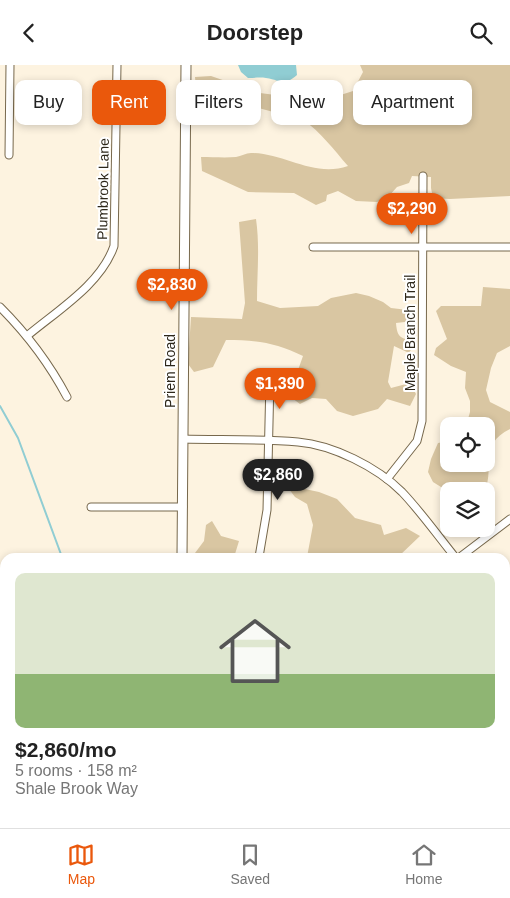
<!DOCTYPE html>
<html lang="en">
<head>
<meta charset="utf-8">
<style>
	:root { --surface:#fff; --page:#f6f6f6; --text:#222; --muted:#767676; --line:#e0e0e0; --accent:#ea580c }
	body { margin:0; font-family:Helvetica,sans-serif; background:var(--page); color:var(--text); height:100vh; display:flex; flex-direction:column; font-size:19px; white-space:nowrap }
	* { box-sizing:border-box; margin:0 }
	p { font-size:16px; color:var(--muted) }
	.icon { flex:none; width:28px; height:28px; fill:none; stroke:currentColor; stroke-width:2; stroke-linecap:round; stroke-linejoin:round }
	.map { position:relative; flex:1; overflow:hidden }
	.sheet { position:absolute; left:0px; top:488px; width:510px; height:276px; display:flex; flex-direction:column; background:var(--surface); border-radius:15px 15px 0 0; box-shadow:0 2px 8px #0003 }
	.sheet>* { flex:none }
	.top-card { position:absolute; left:15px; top:15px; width:480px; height:45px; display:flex; gap:10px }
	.controls { position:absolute; left:440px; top:352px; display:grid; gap:10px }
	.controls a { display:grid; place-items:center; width:55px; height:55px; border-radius:10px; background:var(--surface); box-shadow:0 2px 8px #0003; font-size:25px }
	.price { position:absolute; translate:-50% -42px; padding:0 11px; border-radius:18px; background:var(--accent); color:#fff; font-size:16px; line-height:32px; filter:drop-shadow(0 1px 2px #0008) }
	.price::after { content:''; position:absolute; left:50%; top:30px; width:15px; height:11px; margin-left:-8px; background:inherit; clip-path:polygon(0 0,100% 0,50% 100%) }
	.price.active { background:#222; color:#fff }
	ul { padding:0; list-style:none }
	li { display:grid; align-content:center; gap:10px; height:265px; padding:0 15px }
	li span { display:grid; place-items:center; height:155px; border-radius:10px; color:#555 }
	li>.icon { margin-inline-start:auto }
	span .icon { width:90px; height:90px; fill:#fffc; stroke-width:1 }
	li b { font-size:21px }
	.pill { padding:0 18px; border-radius:10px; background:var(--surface); box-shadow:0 2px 8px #0003; font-size:18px; line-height:45px }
	.pill.active { background:var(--accent); color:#fff }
	header { display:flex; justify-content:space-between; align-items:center; height:65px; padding:0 15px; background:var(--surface); font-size:22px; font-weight:800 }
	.dock { display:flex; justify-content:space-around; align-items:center; height:70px; border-top:1px solid var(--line); background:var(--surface); font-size:14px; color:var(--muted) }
	.dock a { display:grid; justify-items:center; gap:2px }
	.dock .active { color:var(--accent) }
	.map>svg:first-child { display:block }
	.green { fill:#d9c6a2 }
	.water { fill:#90cdd3 }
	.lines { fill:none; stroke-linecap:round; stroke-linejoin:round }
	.stream { stroke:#90cdd3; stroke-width:2 }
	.street-casing { stroke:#77684c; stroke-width:9 }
	.secondary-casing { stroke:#77684c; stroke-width:11 }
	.street { stroke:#fff; stroke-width:7 }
	.secondary { stroke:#fff; stroke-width:9 }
	.labels { text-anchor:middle; stroke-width:4; stroke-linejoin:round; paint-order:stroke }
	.street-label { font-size:14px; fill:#2d271a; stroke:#fff }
</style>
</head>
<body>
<header><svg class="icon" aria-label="back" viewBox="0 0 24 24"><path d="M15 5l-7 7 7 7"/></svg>Doorstep<svg class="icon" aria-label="search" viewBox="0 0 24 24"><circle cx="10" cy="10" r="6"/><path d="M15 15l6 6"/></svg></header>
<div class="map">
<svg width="510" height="763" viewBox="0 0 510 763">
	<rect width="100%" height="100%" fill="#fdf3e0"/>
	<g class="green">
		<path d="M360,0H510V131L450,134L433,133L431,123V112L412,111L409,118L397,122L389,131L377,137L356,136L338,126L327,130L326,136L316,140L294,128L248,127L202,106L201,92C212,92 225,93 236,92C241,91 246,88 251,88C284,88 314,113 348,101C334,85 320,66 303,55L240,38H213L198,47L195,12L211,11L260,28L322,36L353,26L363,7Z"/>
		<path d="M256,154C260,181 257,209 257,236L280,243L318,241L331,233L356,228L369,231L383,237L391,243L408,245L413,242L414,248L413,256L396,258C397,270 399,273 410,275L412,283L409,288L394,281L388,317L391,323L410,318L416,329L410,341L387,334L378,344L353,351L337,346L326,334L312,333L300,339L292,333V322L303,291C276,278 257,275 226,275L213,302L194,307L188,299L191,252L242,254L245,238L239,157Z"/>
		<path d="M483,222L510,224V281L497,288L491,303L486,325L490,337L510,347V364C478,380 495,400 485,426L449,427L433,417L428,407L431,394L438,378L449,376V399H486V361H466L470,347V336L465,323L466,307L451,301L434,290L436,283L447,274L436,246L441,241H481Z"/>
		<polygon points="286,420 319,427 337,434 355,453 381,460 384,470 406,463 420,471 399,491 394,492 307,492 313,460 307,439 295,432"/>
		<polygon points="212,456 221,471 239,476 235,489 236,492 192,492 204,476 206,460"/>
		<polygon points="505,623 510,632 510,647 507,650 505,650"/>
		<polygon points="104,759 170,759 170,763 79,763"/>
		<rect x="184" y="759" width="132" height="4"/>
	</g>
	<path class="water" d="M238,0H296L297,10C281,23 282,15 266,13C260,12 254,13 248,13L241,7Z"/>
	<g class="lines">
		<polyline class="stream" points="0,341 18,373 62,492"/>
		<defs>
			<g id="street">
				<polyline points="9,90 10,0"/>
				<polyline points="313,182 510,182"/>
				<path d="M0,242C27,269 49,298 67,332"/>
				<path d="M27,271C58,245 101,219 114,181L117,0"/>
				<path d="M183,374C221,375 260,374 298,377C333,380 377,402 402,427C421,447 438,471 455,492"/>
				<polyline points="387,414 417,376 422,356 423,111"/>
				<polyline points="91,442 183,442"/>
				<polyline points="259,492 267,445 270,314"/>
				<polyline points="460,492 510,454"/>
				<polyline points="0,517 5,527"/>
				<polyline points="505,556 510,562"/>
				<polyline points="505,696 510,696"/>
				<polyline points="0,720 5,716"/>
				<polyline points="351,763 351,759"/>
			</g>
			<g id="secondary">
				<polyline points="182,492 186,0"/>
				<polyline points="178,763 178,759"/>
			</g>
		</defs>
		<use href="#street" class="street-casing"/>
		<use href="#secondary" class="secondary-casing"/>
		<use href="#street" class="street"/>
		<use href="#secondary" class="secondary"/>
	</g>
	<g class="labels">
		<g class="street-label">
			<text transform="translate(103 124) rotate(-89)" y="5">Plumbrook Lane</text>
			<text transform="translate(410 268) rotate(-90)" y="5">Maple Branch Trail</text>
			<text transform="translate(170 306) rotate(-90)" y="5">Priem Road</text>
		</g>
	</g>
</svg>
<div class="controls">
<a><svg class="icon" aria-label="locate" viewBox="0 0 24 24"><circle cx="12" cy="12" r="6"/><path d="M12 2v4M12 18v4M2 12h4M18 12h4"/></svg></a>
<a><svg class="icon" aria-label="layers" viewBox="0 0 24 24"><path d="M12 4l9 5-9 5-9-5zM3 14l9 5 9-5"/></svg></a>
</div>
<b class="price" style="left:412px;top:170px">$2,290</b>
<b class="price" style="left:172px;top:246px">$2,830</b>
<b class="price" style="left:280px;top:345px">$1,390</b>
<b class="price active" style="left:278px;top:436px">$2,860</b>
<div class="top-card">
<a class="pill">Buy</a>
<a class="pill active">Rent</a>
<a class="pill">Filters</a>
<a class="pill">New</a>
<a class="pill">Apartment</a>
</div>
<section class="sheet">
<ul>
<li><span style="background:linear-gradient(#dfe7d0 65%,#8fb573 0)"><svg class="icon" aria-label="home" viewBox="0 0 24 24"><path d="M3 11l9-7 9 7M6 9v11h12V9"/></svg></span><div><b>$2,860/mo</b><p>5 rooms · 158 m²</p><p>Shale Brook Way</p></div></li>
</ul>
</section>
</div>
<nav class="dock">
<a class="active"><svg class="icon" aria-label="map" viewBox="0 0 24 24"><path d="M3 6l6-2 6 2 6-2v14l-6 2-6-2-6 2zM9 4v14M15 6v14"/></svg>Map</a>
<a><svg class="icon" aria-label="saved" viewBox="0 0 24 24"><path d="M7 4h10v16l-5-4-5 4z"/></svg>Saved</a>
<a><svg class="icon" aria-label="home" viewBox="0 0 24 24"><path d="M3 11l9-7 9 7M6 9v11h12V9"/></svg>Home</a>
</nav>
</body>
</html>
